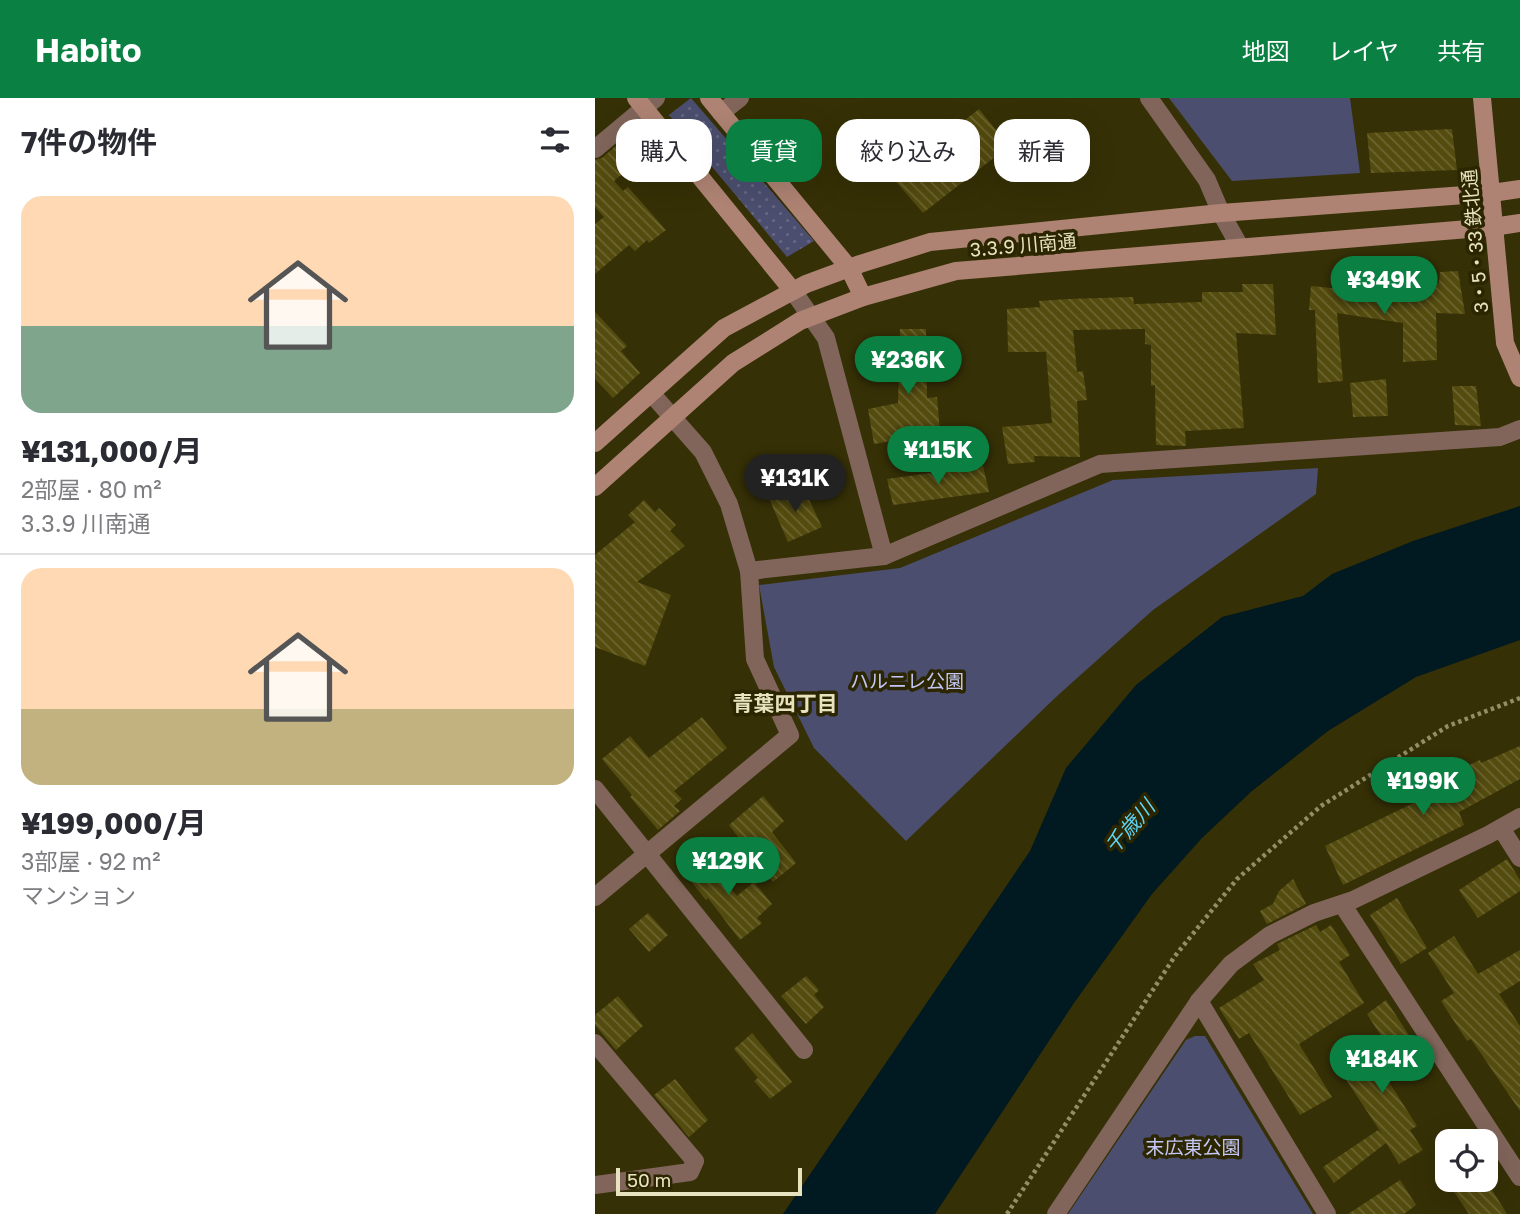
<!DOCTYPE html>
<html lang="ja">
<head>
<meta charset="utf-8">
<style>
	:root { --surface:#fff; --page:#f2f2f3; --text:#2b2b33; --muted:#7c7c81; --line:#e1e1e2; --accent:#0b8043 }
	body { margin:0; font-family:"Golos Text","Noto Sans JP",sans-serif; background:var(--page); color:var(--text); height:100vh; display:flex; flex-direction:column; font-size:26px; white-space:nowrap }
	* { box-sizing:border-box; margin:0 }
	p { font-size:23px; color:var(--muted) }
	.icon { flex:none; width:38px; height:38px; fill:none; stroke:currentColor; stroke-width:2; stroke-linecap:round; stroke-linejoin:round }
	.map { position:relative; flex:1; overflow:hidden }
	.side { display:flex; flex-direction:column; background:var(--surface); width:595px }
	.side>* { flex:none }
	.hud { position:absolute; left:21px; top:21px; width:665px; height:63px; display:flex; gap:14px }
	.tools { position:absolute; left:840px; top:1031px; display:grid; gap:14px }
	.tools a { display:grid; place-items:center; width:63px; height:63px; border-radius:14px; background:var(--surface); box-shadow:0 7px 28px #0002; font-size:35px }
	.scale { position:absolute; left:21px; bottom:18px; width:186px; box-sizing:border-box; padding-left:7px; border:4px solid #e8e3bf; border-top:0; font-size:19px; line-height:24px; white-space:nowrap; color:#e8e3bf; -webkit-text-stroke:5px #2c2600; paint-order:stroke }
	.price { position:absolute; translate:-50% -60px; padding:0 16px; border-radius:24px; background:var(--accent); color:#fff; font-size:23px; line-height:46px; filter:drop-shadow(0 2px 4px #0008) }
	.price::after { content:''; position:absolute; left:50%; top:42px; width:21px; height:16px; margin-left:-10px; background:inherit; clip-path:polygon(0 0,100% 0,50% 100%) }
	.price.selected { background:#222; color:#fff }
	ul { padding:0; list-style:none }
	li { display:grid; align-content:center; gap:14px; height:371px; padding:0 21px }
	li+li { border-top:2px solid var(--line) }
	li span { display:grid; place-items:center; height:217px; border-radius:21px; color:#555 }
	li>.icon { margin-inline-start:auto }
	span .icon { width:126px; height:126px; fill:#fffc; stroke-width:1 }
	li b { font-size:30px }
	h2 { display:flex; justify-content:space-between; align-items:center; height:84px; padding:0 21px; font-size:30px }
	.tag { padding:0 24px; border-radius:21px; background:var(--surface); box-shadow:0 7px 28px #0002; font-size:24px; line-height:63px }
	.tag.selected { background:var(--accent); color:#fff }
	header { display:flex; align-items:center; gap:42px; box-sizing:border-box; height:98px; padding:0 35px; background:var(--accent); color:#fff }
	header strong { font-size:33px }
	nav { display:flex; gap:38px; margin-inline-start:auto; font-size:24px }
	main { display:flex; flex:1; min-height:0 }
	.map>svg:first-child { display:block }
	.grass { fill:url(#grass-dots) }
	.green { fill:#4c4e6f }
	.water { fill:#011920 }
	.building { fill:url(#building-back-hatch) }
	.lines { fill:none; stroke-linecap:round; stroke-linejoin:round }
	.path { stroke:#948e68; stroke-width:4.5; stroke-dasharray:3.5 3.5; stroke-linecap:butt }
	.street { stroke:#81655b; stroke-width:18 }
	.secondary { stroke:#ae8373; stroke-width:18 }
	.labels { text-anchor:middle; stroke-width:7; stroke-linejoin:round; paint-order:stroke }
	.street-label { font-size:19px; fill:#e8e3bf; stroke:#2c2600 }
	.park-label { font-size:19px; fill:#c3c7f8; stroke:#2c2600 }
	.neighbourhood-label { font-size:21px; font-weight:bold; fill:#e8e3bf; stroke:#2c2600 }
	.water-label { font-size:21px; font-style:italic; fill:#5ed4f7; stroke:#2c2600 }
</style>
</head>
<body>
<header>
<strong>Habito</strong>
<nav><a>地図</a><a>レイヤ</a><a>共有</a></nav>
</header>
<main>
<section class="side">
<h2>7件の物件<svg class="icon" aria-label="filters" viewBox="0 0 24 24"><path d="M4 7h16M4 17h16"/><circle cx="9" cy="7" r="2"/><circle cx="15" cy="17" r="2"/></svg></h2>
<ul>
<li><span style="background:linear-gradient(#ffd9b3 60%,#7fa58c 0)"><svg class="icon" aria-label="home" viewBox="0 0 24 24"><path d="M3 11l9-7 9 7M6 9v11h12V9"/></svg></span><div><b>¥131,000/月</b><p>2部屋 · 80 m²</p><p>3.3.9 川南通</p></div></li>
<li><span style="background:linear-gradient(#ffd9b3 65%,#c2b280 0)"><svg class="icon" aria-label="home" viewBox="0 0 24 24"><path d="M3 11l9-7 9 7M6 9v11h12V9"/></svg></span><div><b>¥199,000/月</b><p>3部屋 · 92 m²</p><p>マンション</p></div></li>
</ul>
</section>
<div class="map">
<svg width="925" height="1116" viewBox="0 0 925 1116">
	<defs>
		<pattern id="grass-dots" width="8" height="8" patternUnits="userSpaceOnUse" patternTransform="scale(1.75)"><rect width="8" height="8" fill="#4c4e6f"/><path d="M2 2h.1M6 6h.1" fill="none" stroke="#666782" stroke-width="1.8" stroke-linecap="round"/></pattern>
		<pattern id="building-back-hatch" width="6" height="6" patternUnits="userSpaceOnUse" patternTransform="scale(1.75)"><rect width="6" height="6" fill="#544b0f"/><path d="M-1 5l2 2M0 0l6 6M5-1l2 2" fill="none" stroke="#6d6530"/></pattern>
	</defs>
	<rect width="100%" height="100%" fill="#363006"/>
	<polygon class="grass" points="96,0 219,143 192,159 74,17"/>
	<g class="green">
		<polygon points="574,0 755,0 765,75 637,83"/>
		<polygon points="723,370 721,396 558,512 461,599 311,743 219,650 179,569 164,487 305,470 518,382"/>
		<polygon points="600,938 610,938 718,1116 473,1116 591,942"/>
	</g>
	<polygon class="water" points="925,408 925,542 821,579 733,633 657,693 607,740 557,796 479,905 340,1116 188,1116 435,753 471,670 541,587 627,519 708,498 737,476 818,443"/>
	<g class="building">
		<polygon points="384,11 414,48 328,115 297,79"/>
		<polygon points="857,31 862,72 776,75 772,35"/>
		<polygon points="32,46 44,62 19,83 28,93 33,89 71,132 54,145 52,142 40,153 34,147 0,176 0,126 9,119 0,109 0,62 7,60 22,47 26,52"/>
		<polygon points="863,173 870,216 841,215 842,262 808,264 808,225 742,215 748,283 723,285 720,212 714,212 716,188 745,191 746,182 809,188 809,185 844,185 845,174"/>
		<polygon points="647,186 678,186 681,237 641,235 649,330 590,333 591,348 561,347 560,287 556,288 556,247 550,246 550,231 478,232 482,274 488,273 492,302 482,303 485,359 439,358 440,364 413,366 407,329 457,325 451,254 413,254 412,211 445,209 444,203 474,201 538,199 539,206 607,204 607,194 648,194"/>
		<polygon points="0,214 32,248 26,253 45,275 18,300 0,281"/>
		<polygon points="305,231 331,231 332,300 342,299 345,334 279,346 273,311 303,305"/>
		<polygon points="791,281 793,318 758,319 755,285"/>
		<polygon points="857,288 881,288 886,328 860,327"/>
		<polygon points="388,368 394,394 298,407 292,381"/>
		<polygon points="210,393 227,429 193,444 173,398"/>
		<polygon points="49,402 60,414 64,410 81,427 75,433 90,448 42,484 76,497 50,568 0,549 0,457 40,424 33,417"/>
		<polygon points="107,619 132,650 79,693 87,701 79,708 85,713 63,732 35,699 37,697 7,661 35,638 54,660"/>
		<polygon points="925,648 925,681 864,714 869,727 748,787 730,748 837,696 833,686 885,662 886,665"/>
		<polygon points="168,698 189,723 177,734 201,765 178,784 134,727"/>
		<polygon points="105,754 142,798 159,784 177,806 162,820 167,825 145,842 113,800 111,802 85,770"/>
		<polygon points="912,761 925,782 925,793 883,820 864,792"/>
		<polygon points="698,781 711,806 672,826 665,813 678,806 684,793"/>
		<polygon points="802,800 832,850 806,866 775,817"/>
		<polygon points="53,815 73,837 54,854 34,831"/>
		<polygon points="721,827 725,834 736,827 755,857 744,864 769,905 704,946 737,999 705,1017 654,935 644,941 624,910 669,882 658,866 685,852 682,846"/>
		<polygon points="859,838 883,876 925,852 925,883 904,896 925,928 925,1013 876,941 872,943 846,903 859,895 833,855"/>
		<polygon points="211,878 224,892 219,897 229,909 211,926 186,898"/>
		<polygon points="23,898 48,928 21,952 0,927 0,917"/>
		<polygon points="791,902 829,960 794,984 822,1028 815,1032 828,1052 804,1066 791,1045 739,1085 728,1069 783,1032 787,1036 748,977 792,947 772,916"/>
		<polygon points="157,935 197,984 175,1001 159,983 163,980 139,951"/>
		<polygon points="80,981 113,1022 94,1039 59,997"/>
		<polygon points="805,1082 821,1107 809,1116 753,1116"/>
		<polygon points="866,1082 891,1082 912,1116 874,1116 855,1088"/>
	</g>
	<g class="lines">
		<polyline class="path" points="412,1116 580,858 642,781 726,708 853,628 925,600"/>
		<g class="street">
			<polyline points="554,0 612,82 626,115 645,149"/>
			<polyline points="126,15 145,0"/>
			<polyline points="0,51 61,0"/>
			<polyline points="198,193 231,240 289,458"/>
			<polyline points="154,473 289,458 505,366 905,339 925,331"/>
			<polyline points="0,691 209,952"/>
			<polyline points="906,730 925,760"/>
			<polyline points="0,799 195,637 160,561 154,473 134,406 108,354 56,295"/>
			<polyline points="747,806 925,1079"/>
			<polyline points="604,903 732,1116"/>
			<polyline points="0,945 100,1063 95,1074 0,1087"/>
			<polyline points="461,1116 604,903 636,866 675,837 719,815 758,802 893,737 925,719"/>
		</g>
		<g class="secondary">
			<polyline points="41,0 198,193"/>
			<polyline points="114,0 254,170 268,199"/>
			<polyline points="887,0 910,245 925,280"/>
			<polyline points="0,345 129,230 211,186 265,166 335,144 626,115 897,95 925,91"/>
			<polyline points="0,389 138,265 205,223 268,199 361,173 898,129 925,125"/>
		</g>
	</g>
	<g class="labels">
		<g class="street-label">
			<text transform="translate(880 143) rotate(-95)" y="7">3・5・33 鉄北通</text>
			<text transform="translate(428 147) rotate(-5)" y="7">3.3.9 川南通</text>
		</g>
		<g class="park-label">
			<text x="312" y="590">ハルニレ公園</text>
			<text x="598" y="1056">末広東公園</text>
		</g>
		<g class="neighbourhood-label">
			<text x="190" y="613">青葉四丁目</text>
		</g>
		<g class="water-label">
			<text transform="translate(535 729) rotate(-49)" y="7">千歳川</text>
		</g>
	</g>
</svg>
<div class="tools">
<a><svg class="icon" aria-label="locate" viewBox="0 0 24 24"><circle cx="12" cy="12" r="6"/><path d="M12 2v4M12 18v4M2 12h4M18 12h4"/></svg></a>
</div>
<div class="scale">50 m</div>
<b class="price" style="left:789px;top:218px">¥349K</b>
<b class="price" style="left:313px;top:298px">¥236K</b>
<b class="price" style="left:343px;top:388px">¥115K</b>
<b class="price selected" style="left:200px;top:416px">¥131K</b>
<b class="price" style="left:828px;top:719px">¥199K</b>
<b class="price" style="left:133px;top:799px">¥129K</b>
<b class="price" style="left:787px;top:997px">¥184K</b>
<div class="hud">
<a class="tag">購入</a>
<a class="tag selected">賃貸</a>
<a class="tag">絞り込み</a>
<a class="tag">新着</a>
</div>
</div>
</main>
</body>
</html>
